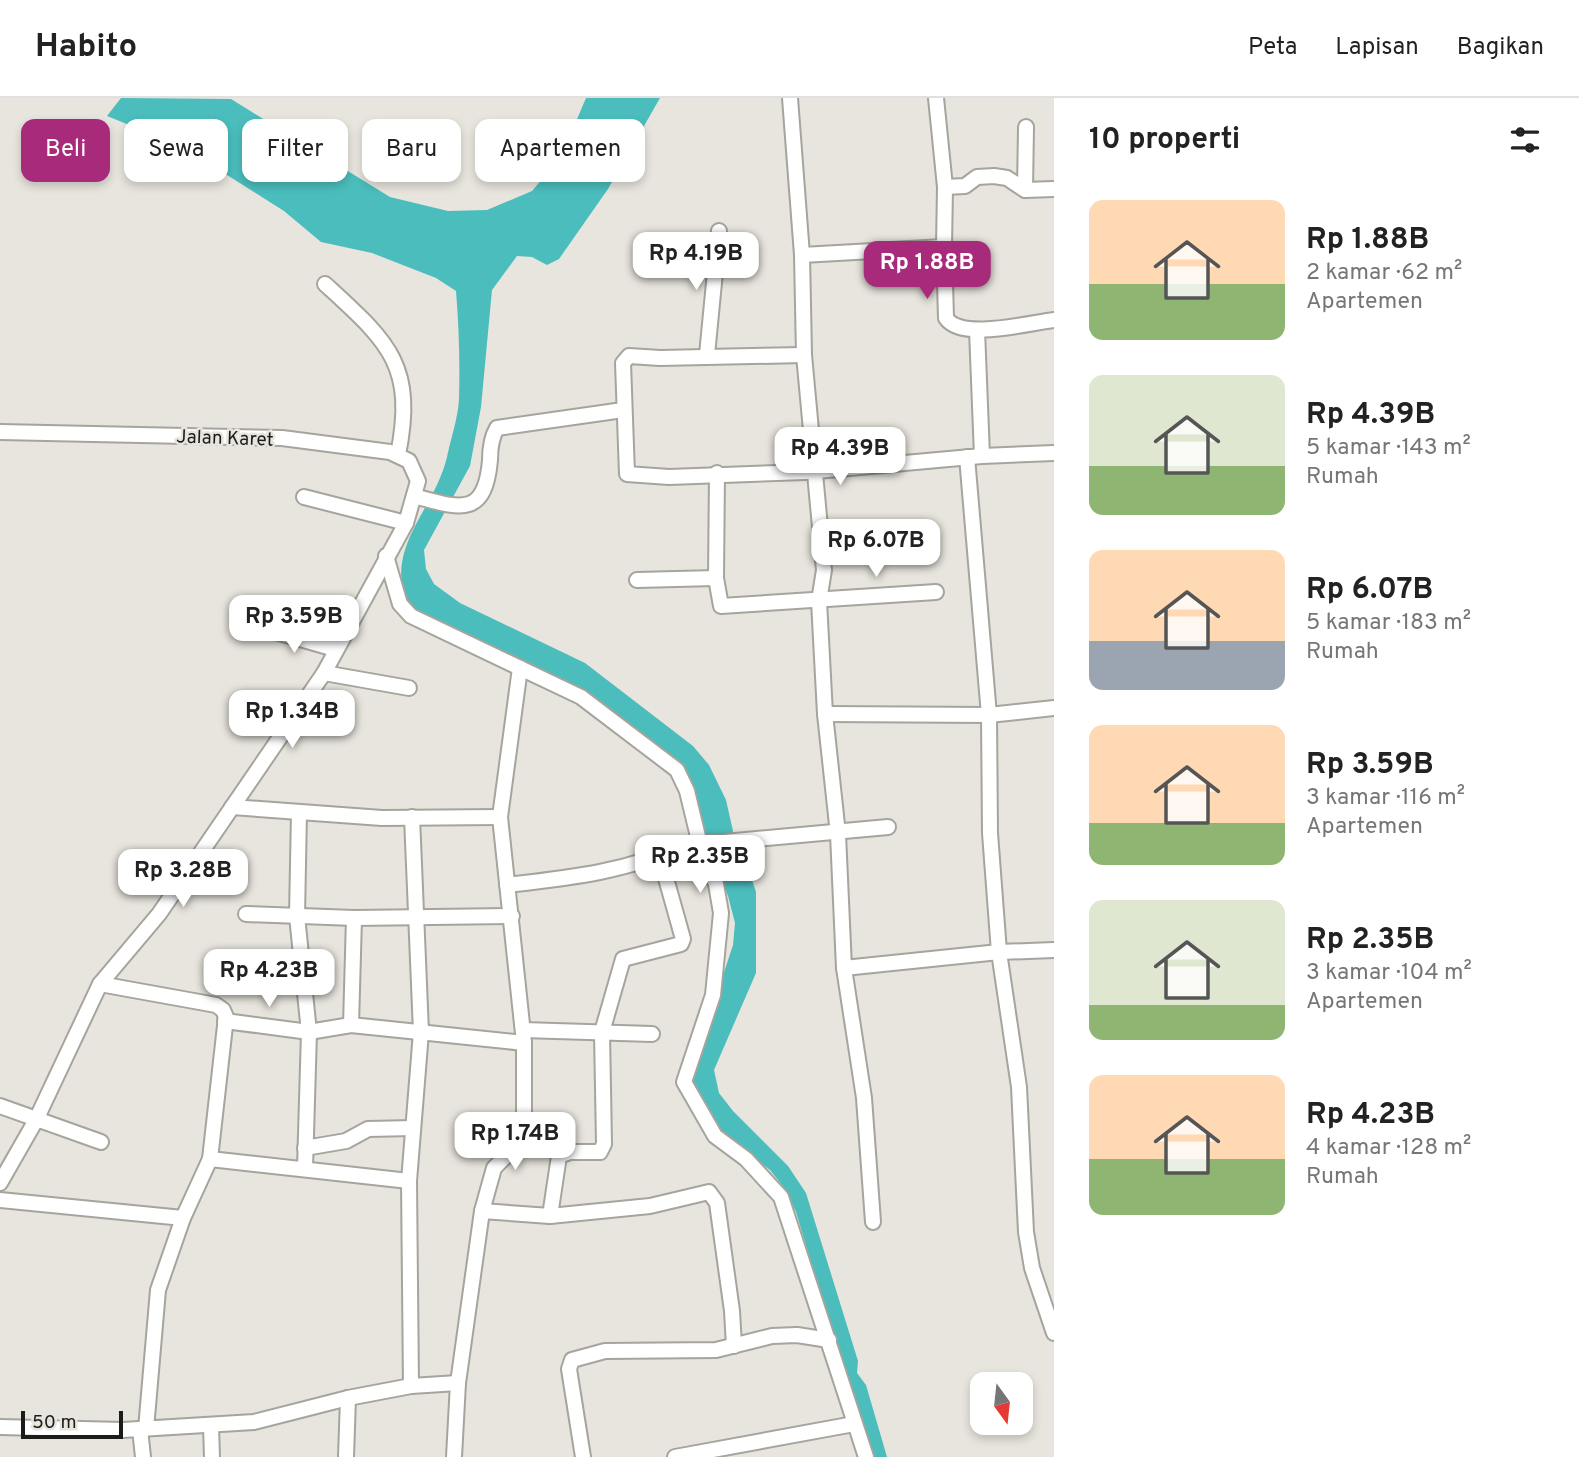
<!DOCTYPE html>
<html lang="id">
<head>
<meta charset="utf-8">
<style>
	:root { --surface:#fff; --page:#f2f2f2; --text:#222; --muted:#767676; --line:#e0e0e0; --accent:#a82a7b }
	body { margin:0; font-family:Overpass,sans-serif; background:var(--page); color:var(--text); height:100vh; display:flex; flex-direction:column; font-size:26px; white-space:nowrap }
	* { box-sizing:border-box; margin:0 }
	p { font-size:23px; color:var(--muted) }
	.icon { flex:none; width:38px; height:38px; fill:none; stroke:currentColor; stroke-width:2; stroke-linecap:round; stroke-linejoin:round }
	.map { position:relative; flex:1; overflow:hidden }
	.panel { display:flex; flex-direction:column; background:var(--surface); width:525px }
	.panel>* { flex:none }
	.hud { position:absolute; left:21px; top:21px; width:665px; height:63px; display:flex; gap:14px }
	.needle { width:46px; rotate:165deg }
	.controls { position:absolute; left:970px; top:1274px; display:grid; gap:14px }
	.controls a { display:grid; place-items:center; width:63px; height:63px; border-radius:14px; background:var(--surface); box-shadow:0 4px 10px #0003; font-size:35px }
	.scale { position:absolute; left:21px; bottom:18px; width:102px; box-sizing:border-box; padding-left:7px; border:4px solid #1c1c19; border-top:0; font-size:19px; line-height:24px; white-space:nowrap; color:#1c1c19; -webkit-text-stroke:5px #e7e5dd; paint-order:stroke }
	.price { position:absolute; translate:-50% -60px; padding:0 16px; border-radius:14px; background:#fff; color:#222; font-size:23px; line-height:46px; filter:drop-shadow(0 2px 4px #0008) }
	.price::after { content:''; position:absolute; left:50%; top:42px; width:21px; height:16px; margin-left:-10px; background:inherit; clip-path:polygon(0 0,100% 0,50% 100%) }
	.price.active { background:var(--accent); color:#fff }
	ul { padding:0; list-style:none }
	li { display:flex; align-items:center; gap:21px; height:175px; padding:0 35px }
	li span { display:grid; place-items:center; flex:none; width:196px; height:140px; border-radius:14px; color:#555 }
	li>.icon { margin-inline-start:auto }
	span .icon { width:84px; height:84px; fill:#fffc; stroke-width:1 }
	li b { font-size:30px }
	h2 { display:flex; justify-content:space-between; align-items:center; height:84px; padding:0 35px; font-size:30px }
	.pill { padding:0 24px; border-radius:14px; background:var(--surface); box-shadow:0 4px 10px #0003; font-size:24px; line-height:63px }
	.pill.active { background:var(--accent); color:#fff }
	header { display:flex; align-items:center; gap:42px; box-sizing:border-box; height:98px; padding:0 35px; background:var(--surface); border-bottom:2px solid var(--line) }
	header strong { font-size:33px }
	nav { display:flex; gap:38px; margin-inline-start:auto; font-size:24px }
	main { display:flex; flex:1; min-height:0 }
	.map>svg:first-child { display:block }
	.water { fill:#4bbdbd }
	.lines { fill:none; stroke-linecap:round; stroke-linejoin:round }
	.minor-casing { stroke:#a5a49d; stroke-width:18 }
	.minor { stroke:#fff; stroke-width:14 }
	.labels { text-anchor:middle; stroke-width:5; stroke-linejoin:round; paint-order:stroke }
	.street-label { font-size:19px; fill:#1c1c19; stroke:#e7e5dd }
</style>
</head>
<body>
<header>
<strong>Habito</strong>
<nav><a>Peta</a><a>Lapisan</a><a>Bagikan</a></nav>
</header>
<main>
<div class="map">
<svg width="1054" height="1359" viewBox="0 0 1054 1359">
	<rect width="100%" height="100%" fill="#e7e5dd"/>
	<path class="water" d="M121,0L231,1L390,99L448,113L487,112L532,93L561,59L586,0H660L608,91L559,161L547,167L532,159L517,158L492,192L481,309L470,368L424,452L426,471L434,486L460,505L585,565L693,648L709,667L726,702L733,733L731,737L746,764L756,794V875L714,972L719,995L733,1013L788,1068L806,1095L858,1263L857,1275L866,1287L887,1359H874L847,1284L796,1114L786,1092L770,1072L718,1033L689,980L733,847L735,825L728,798L675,678L584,595L408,509C383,448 434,414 447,359C451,340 458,320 459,301C460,265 459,229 456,193L436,180L372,155L321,144L284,113L181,48L107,18Z"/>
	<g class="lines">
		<defs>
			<g id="minor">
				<polyline points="790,0 802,157 804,257 824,472 819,503 825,616 838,736 844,870 864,1000 873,1124"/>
				<polyline points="936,0 945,89 944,149"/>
				<polyline points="945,89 965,88 977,79 994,78 1007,80 1025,92 1054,91"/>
				<polyline points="1025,92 1026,29"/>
				<path d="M802,157L944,149L946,220C961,243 1029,225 1054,222"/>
				<path d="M325,186C388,244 416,266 398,357"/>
				<polyline points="977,232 982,358"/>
				<polyline points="707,257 719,133"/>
				<polyline points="804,257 660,260 629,258 623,265 627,376 669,379 805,374 982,358 1054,355"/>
				<polyline points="0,334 282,340 390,354 409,363 418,383 406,425 324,575 159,816 100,886 36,1022 0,1085"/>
				<polyline points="967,359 989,617 990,735 999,854 1019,989 1026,1134 1032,1170 1054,1235"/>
				<polyline points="717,375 716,480 721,508 936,494"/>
				<path d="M414,398C459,410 485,421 490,362C490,350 491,340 497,330L623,312"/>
				<polyline points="304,399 406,425"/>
				<polyline points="386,458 400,506 411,518 581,599 677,672 687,693 700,747 716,786 721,815 713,897 684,984 715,1038 746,1061 781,1099 866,1359"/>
				<polyline points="637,482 716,480"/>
				<polyline points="262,530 335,551"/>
				<polyline points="324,575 409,590"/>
				<polyline points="825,616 989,617 1054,610"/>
				<polyline points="232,709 382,720 500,719"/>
				<polyline points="299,714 297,818 309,934 305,1070"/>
				<path d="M507,787C567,780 627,774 681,748L888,729"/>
				<polyline points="246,816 354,820 512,818"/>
				<polyline points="844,870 999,854 1054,852"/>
				<polyline points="100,886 216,907 223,912 226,919 210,1061 183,1120 158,1192 146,1331"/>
				<polyline points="225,923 309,934 351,927 524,945"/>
				<polyline points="351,927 354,820"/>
				<polyline points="523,932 652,936"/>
				<polyline points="0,1008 101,1044"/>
				<polyline points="305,1050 346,1043 368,1031 413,1030"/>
				<polyline points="210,1061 409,1083"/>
				<polyline points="0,1102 183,1120"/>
				<polyline points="482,1113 550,1118 650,1108 709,1094 717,1105 732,1213 734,1248"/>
				<polyline points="550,1118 559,1058 570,1054 600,1054 604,1046 602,934 623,861 681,846 683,841 660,759"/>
				<polyline points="411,1288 409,1083 421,934 412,719"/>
				<polyline points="211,1328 212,1359"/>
				<polyline points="0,1329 123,1332 254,1324 348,1300 411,1288 458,1285"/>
				<polyline points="140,1331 143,1359"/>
				<polyline points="346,1359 348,1300"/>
				<polyline points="454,1359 458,1285 482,1113 494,1070 521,1043 524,1028 524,945 500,719 520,570"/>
				<polyline points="583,1359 569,1271 572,1262 605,1253 716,1252 772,1238 797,1237 829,1242"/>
				<polyline points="675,1359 854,1326"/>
			</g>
		</defs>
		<use href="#minor" class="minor-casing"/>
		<use href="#minor" class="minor"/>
	</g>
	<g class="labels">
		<g class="street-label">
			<text transform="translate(225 339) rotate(2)" y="7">Jalan Karet</text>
		</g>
	</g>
</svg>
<div class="controls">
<a><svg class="needle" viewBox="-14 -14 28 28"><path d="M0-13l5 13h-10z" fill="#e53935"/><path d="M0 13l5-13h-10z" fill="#767676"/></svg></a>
</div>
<div class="scale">50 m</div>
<b class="price" style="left:696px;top:194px">Rp 4.19B</b>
<b class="price active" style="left:927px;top:203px">Rp 1.88B</b>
<b class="price" style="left:840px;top:389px">Rp 4.39B</b>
<b class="price" style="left:876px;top:481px">Rp 6.07B</b>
<b class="price" style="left:294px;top:557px">Rp 3.59B</b>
<b class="price" style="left:292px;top:652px">Rp 1.34B</b>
<b class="price" style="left:700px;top:797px">Rp 2.35B</b>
<b class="price" style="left:183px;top:811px">Rp 3.28B</b>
<b class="price" style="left:269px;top:911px">Rp 4.23B</b>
<b class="price" style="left:515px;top:1074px">Rp 1.74B</b>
<div class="hud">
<a class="pill active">Beli</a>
<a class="pill">Sewa</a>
<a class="pill">Filter</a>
<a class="pill">Baru</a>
<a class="pill">Apartemen</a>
</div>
</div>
<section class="panel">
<h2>10 properti<svg class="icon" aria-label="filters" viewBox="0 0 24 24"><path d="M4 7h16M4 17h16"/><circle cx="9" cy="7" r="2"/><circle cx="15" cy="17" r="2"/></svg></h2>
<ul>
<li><span style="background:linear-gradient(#ffd9b3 60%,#8fb573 0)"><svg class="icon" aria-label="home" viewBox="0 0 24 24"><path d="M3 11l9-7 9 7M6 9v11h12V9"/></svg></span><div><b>Rp 1.88B</b><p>2 kamar · 62 m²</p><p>Apartemen</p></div></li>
<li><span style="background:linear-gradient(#dfe7d0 65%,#8fb573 0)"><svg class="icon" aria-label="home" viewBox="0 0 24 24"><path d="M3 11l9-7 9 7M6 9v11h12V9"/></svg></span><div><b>Rp 4.39B</b><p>5 kamar · 143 m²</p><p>Rumah</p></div></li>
<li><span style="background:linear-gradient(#ffd9b3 65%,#9aa5b1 0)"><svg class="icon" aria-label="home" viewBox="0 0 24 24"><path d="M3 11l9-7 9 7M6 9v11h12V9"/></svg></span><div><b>Rp 6.07B</b><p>5 kamar · 183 m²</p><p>Rumah</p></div></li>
<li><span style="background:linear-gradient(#ffd9b3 70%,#8fb573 0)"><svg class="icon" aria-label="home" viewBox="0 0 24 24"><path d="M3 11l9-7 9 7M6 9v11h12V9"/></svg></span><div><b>Rp 3.59B</b><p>3 kamar · 116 m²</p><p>Apartemen</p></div></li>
<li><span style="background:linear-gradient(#dfe7d0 75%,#8fb573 0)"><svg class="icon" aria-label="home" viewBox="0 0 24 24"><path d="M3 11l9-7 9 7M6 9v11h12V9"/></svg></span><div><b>Rp 2.35B</b><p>3 kamar · 104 m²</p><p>Apartemen</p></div></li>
<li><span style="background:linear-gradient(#ffd9b3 60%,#8fb573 0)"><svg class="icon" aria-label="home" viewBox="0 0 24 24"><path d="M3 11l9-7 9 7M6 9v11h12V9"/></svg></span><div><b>Rp 4.23B</b><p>4 kamar · 128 m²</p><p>Rumah</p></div></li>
</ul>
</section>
</main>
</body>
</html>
